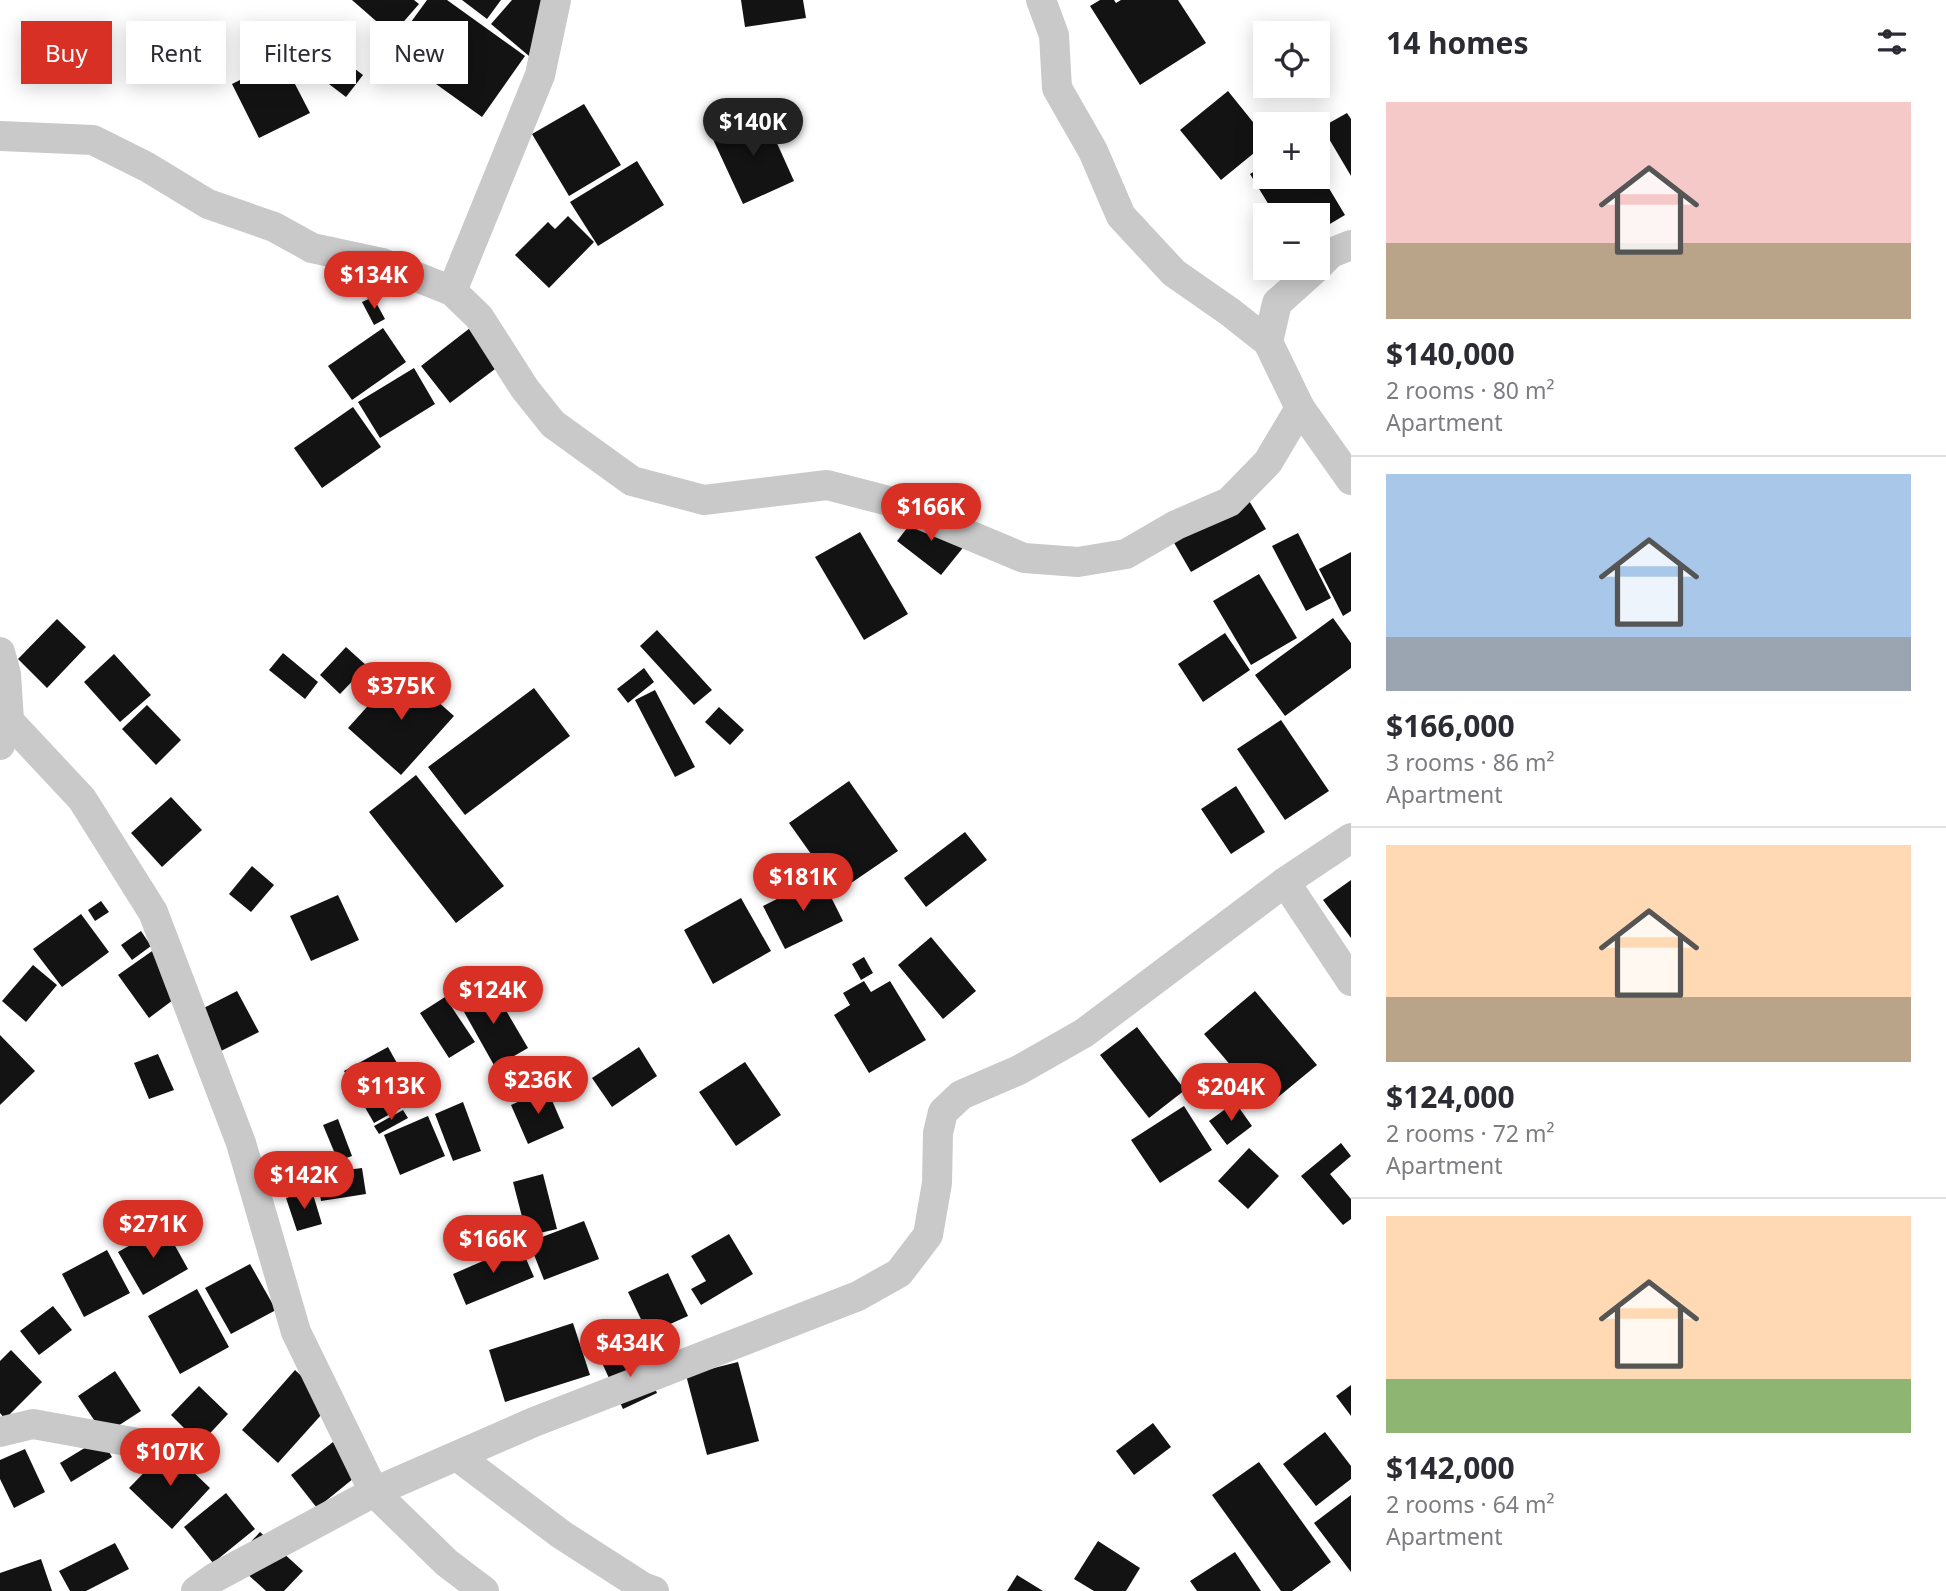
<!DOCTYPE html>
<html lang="en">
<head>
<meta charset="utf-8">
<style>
	:root { --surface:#fff; --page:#f2f2f3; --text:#2b2b33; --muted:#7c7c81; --line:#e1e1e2; --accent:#d93025 }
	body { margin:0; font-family:"Noto Sans",sans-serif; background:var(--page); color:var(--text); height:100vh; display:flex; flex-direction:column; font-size:26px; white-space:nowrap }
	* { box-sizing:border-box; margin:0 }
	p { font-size:23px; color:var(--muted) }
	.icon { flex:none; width:38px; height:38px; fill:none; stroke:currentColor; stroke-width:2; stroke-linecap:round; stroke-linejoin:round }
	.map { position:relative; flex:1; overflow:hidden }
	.side { display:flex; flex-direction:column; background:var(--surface); width:595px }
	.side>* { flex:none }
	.hud { position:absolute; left:21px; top:21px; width:665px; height:63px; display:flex; gap:14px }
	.controls { position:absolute; left:1253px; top:21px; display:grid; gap:14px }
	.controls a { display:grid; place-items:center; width:77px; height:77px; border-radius:0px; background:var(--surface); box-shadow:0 4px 18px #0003; font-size:35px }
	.price { position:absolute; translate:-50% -60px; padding:0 16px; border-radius:24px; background:var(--accent); color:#fff; font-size:23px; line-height:46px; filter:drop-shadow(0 2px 4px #0008) }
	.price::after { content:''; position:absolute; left:50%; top:42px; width:21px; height:16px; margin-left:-10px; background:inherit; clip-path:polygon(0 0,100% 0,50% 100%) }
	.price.current { background:#222; color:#fff }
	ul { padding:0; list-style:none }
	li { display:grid; align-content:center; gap:14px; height:371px; padding:0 35px }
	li+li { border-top:2px solid var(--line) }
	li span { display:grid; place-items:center; height:217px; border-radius:0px; color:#555 }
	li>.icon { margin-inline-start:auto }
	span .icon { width:126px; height:126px; fill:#fffc; stroke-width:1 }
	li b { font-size:30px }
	h2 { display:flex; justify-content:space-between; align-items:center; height:84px; padding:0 35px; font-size:30px }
	.pill { padding:0 24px; border-radius:0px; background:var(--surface); box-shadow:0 4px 18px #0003; font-size:24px; line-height:63px }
	.pill.current { background:var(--accent); color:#fff }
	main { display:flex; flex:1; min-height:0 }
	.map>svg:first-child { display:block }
	.building { fill:#131313 }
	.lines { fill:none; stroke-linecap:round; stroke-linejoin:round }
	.street { stroke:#c9c9c9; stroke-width:30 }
</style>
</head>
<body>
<main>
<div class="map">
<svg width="1351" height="1591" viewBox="0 0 1351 1591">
	<rect width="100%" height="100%" fill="#fff"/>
	<g class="building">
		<polygon points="352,0 414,0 419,4 392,35"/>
		<polygon points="427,0 447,0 525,56 482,117 390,51"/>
		<polygon points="462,0 501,0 487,19"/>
		<polygon points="512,0 545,0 529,56 491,24"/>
		<polygon points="741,0 803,0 806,18 745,27"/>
		<polygon points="1100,0 1114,0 1116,3 1121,0 1178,0 1206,43 1140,85 1090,6"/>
		<polygon points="282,59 310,113 259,138 232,84"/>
		<polygon points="342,59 363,75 346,97 325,81"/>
		<polygon points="1228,91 1265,137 1265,144 1221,180 1180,130"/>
		<polygon points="584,104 621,165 569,196 532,134"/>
		<polygon points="763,112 794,181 743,204 711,135"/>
		<polygon points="1347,113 1351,119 1351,176 1322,127"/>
		<polygon points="637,161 664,205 598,246 570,202"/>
		<polygon points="1265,165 1265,177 1318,177 1318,170 1345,215 1318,231 1318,215 1275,215 1250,174"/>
		<polygon points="568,216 594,242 549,288 515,255 548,222 555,229"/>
		<polygon points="373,297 385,319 374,325 362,302"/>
		<polygon points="383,328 406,362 352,400 328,366"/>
		<polygon points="470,328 499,366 450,403 421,366"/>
		<polygon points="414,368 435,404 380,438 358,402"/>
		<polygon points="353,407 381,447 322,488 294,448"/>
		<polygon points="1248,499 1266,529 1191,572 1173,541"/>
		<polygon points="921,510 966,544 941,575 897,541"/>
		<polygon points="860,532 908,614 864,640 815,557"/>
		<polygon points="1298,533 1331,598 1306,611 1272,546"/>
		<polygon points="1351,552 1351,611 1343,616 1319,569"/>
		<polygon points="1259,574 1297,638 1251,665 1213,601"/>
		<polygon points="1333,618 1351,643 1351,668 1285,716 1255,675"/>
		<polygon points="57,619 86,647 47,688 18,659"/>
		<polygon points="657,630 712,690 694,705 640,646"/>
		<polygon points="1225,633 1250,670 1203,702 1178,664"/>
		<polygon points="346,647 367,666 340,694 320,675"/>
		<polygon points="283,653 318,682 305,699 269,670"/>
		<polygon points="114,654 151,695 120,722 84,682"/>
		<polygon points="644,668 654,682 628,703 617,689"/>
		<polygon points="401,669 454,716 401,775 348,728"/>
		<polygon points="534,688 570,736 465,815 428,767"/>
		<polygon points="655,690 695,767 675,777 635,700"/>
		<polygon points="147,705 181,740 156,765 122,729"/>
		<polygon points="719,707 744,730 730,745 705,722"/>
		<polygon points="1281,720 1329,791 1285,820 1237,749"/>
		<polygon points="416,775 504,886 456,923 369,812"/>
		<polygon points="849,781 898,851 838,892 789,823"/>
		<polygon points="1236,786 1265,832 1231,854 1201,809"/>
		<polygon points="171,797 202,830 162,867 131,833"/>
		<polygon points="965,832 987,860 926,907 904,878"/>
		<polygon points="252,866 274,885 251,912 229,894"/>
		<polygon points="821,877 843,921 785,949 763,906"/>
		<polygon points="1351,880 1351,938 1323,900"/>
		<polygon points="338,895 359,940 311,961 290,916"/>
		<polygon points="741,898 771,951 713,984 684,930"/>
		<polygon points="101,901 109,912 95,921 88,910"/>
		<polygon points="81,914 109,952 62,987 33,949"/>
		<polygon points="141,931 151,946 132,960 121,945"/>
		<polygon points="931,937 976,991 943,1019 898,965"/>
		<polygon points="155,949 185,991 149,1018 118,975"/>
		<polygon points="864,957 873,973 861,980 852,964"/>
		<polygon points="33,965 57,985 26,1022 2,1001"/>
		<polygon points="864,981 871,992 890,981 926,1040 869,1073 834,1015 850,1005 843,993"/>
		<polygon points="491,985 528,1048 495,1067 459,1003"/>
		<polygon points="237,991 259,1032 217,1053 196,1012"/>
		<polygon points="1255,991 1317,1065 1266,1107 1204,1034"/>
		<polygon points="445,997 475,1042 449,1058 420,1013"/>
		<polygon points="1137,1027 1185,1090 1149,1118 1100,1055"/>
		<polygon points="0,1035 35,1071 0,1105"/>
		<polygon points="388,1047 417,1099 374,1123 344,1071"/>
		<polygon points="639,1047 657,1076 612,1107 592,1078"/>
		<polygon points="158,1054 174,1090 149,1099 134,1063"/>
		<polygon points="745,1062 781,1115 736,1146 699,1092"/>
		<polygon points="547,1089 564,1128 528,1144 511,1105"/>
		<polygon points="463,1102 481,1151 453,1161 435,1114"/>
		<polygon points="1235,1102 1252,1126 1227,1145 1209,1121"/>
		<polygon points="1184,1106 1212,1150 1160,1183 1131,1140"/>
		<polygon points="403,1110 408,1118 379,1134 374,1126"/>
		<polygon points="428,1116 445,1156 400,1175 384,1135"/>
		<polygon points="338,1119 352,1156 338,1161 323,1125"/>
		<polygon points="1341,1143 1351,1156 1330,1174 1351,1199 1351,1219 1343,1225 1301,1176"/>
		<polygon points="1249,1148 1279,1176 1248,1209 1218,1181"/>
		<polygon points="362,1168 366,1194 321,1201 317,1174"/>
		<polygon points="543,1174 557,1229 527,1236 513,1182"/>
		<polygon points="312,1191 322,1224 297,1231 286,1198"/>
		<polygon points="584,1221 599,1259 544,1280 529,1242"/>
		<polygon points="164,1226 188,1269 143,1295 118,1252"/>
		<polygon points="729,1234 753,1274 701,1305 691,1289 706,1281 691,1256"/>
		<polygon points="520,1245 534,1277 466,1305 453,1274"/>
		<polygon points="107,1250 130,1293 84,1317 62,1274"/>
		<polygon points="250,1264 276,1310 231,1334 205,1288"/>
		<polygon points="668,1273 688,1316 648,1334 628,1292"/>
		<polygon points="197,1289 229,1347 180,1374 148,1316"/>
		<polygon points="53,1306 72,1330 39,1355 20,1331"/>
		<polygon points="573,1323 590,1375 505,1402 489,1350"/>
		<polygon points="637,1349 657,1393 623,1409 603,1365"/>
		<polygon points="11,1350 42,1382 5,1419 0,1413 0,1361"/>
		<polygon points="738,1362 759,1441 707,1455 686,1375"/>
		<polygon points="295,1370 331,1404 278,1463 242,1430"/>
		<polygon points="115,1371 141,1411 104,1435 78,1396"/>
		<polygon points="1351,1385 1351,1416 1336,1396"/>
		<polygon points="199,1386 228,1414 200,1444 171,1415"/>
		<polygon points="1153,1423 1171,1447 1134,1475 1116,1451"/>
		<polygon points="1325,1432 1351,1466 1351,1479 1316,1506 1283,1464"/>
		<polygon points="101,1438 112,1457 71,1482 60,1463"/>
		<polygon points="333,1442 359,1474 317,1508 291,1475"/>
		<polygon points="168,1448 210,1488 172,1529 129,1488"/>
		<polygon points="25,1449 45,1492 14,1508 0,1479 0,1460"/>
		<polygon points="1259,1462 1331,1562 1292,1591 1281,1591 1212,1495"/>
		<polygon points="226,1493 255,1529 213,1563 184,1527"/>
		<polygon points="1351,1495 1351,1572 1314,1523"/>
		<polygon points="260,1532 303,1571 284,1591 266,1591 233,1561"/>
		<polygon points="1098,1541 1140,1568 1126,1591 1094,1591 1074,1579"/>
		<polygon points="115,1543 129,1569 86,1591 70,1591 59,1571"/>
		<polygon points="1235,1552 1261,1591 1197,1591 1190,1581"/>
		<polygon points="41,1559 52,1591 0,1591 0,1573"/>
		<polygon points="1017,1575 1043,1591 1007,1591"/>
	</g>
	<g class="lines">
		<g class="street">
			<polyline points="1041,0 1054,35 1057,88 1093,151 1121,216 1174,273 1230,312 1268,342"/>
			<polyline points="0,136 93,140 147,167 208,204 274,227 312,248 382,263 452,291 479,317 525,389 553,424 632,481 704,500 827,485 885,500 1024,558 1078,562 1126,554 1176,525 1229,502 1268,462 1300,408"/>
			<polyline points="1318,266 1331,253 1351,245"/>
			<polyline points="1316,268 1277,303 1268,342 1300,408 1351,480"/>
			<polyline points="452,291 540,75 556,0"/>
			<polyline points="0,652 6,674 9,721 0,745"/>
			<polyline points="9,721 82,799 153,912 241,1143 296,1332 374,1492 447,1563 484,1591"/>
			<polyline points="1285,882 1351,981"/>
			<polyline points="0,1432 33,1424 171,1449"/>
			<polyline points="457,1456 562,1535 643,1587 654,1591"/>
			<polyline points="196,1591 214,1578 374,1492 534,1422 858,1296 899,1273 928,1235 937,1183 938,1133 943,1112 961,1095 1019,1070 1084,1033 1285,882 1351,838"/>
		</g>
	</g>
</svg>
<div class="controls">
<a><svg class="icon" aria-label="locate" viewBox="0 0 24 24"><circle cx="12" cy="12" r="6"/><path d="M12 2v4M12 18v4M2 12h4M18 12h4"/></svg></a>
<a>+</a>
<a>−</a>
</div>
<b class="price current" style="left:753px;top:158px">$140K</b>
<b class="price" style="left:374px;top:311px">$134K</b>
<b class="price" style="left:931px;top:543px">$166K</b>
<b class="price" style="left:401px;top:722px">$375K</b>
<b class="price" style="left:803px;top:913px">$181K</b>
<b class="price" style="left:493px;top:1026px">$124K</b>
<b class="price" style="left:538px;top:1116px">$236K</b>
<b class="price" style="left:391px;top:1122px">$113K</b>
<b class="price" style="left:1231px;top:1123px">$204K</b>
<b class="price" style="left:304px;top:1211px">$142K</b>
<b class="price" style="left:153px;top:1260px">$271K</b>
<b class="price" style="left:493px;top:1275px">$166K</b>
<b class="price" style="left:630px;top:1379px">$434K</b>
<b class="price" style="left:170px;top:1488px">$107K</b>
<div class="hud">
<a class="pill current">Buy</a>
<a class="pill">Rent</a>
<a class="pill">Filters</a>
<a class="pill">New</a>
</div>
</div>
<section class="side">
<h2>14 homes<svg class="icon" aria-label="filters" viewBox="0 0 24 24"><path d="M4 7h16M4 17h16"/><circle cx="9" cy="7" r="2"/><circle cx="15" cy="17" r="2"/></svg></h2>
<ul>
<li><span style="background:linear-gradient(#f6c9c9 65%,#b9a48a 0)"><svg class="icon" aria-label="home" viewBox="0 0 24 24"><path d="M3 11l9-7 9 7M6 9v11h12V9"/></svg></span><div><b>$140,000</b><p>2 rooms · 80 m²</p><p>Apartment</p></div></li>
<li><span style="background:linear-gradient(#a9c7e8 75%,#9aa5b1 0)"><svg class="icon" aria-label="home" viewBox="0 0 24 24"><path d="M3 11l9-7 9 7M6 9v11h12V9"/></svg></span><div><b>$166,000</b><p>3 rooms · 86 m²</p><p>Apartment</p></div></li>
<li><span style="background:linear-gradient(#ffd9b3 70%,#b9a48a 0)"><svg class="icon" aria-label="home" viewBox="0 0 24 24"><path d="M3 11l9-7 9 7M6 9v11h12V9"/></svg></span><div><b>$124,000</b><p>2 rooms · 72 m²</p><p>Apartment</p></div></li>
<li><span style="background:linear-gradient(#ffd9b3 75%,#8fb573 0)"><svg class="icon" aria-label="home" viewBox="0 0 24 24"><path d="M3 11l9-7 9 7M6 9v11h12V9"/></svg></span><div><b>$142,000</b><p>2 rooms · 64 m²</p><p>Apartment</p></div></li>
</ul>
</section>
</main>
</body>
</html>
